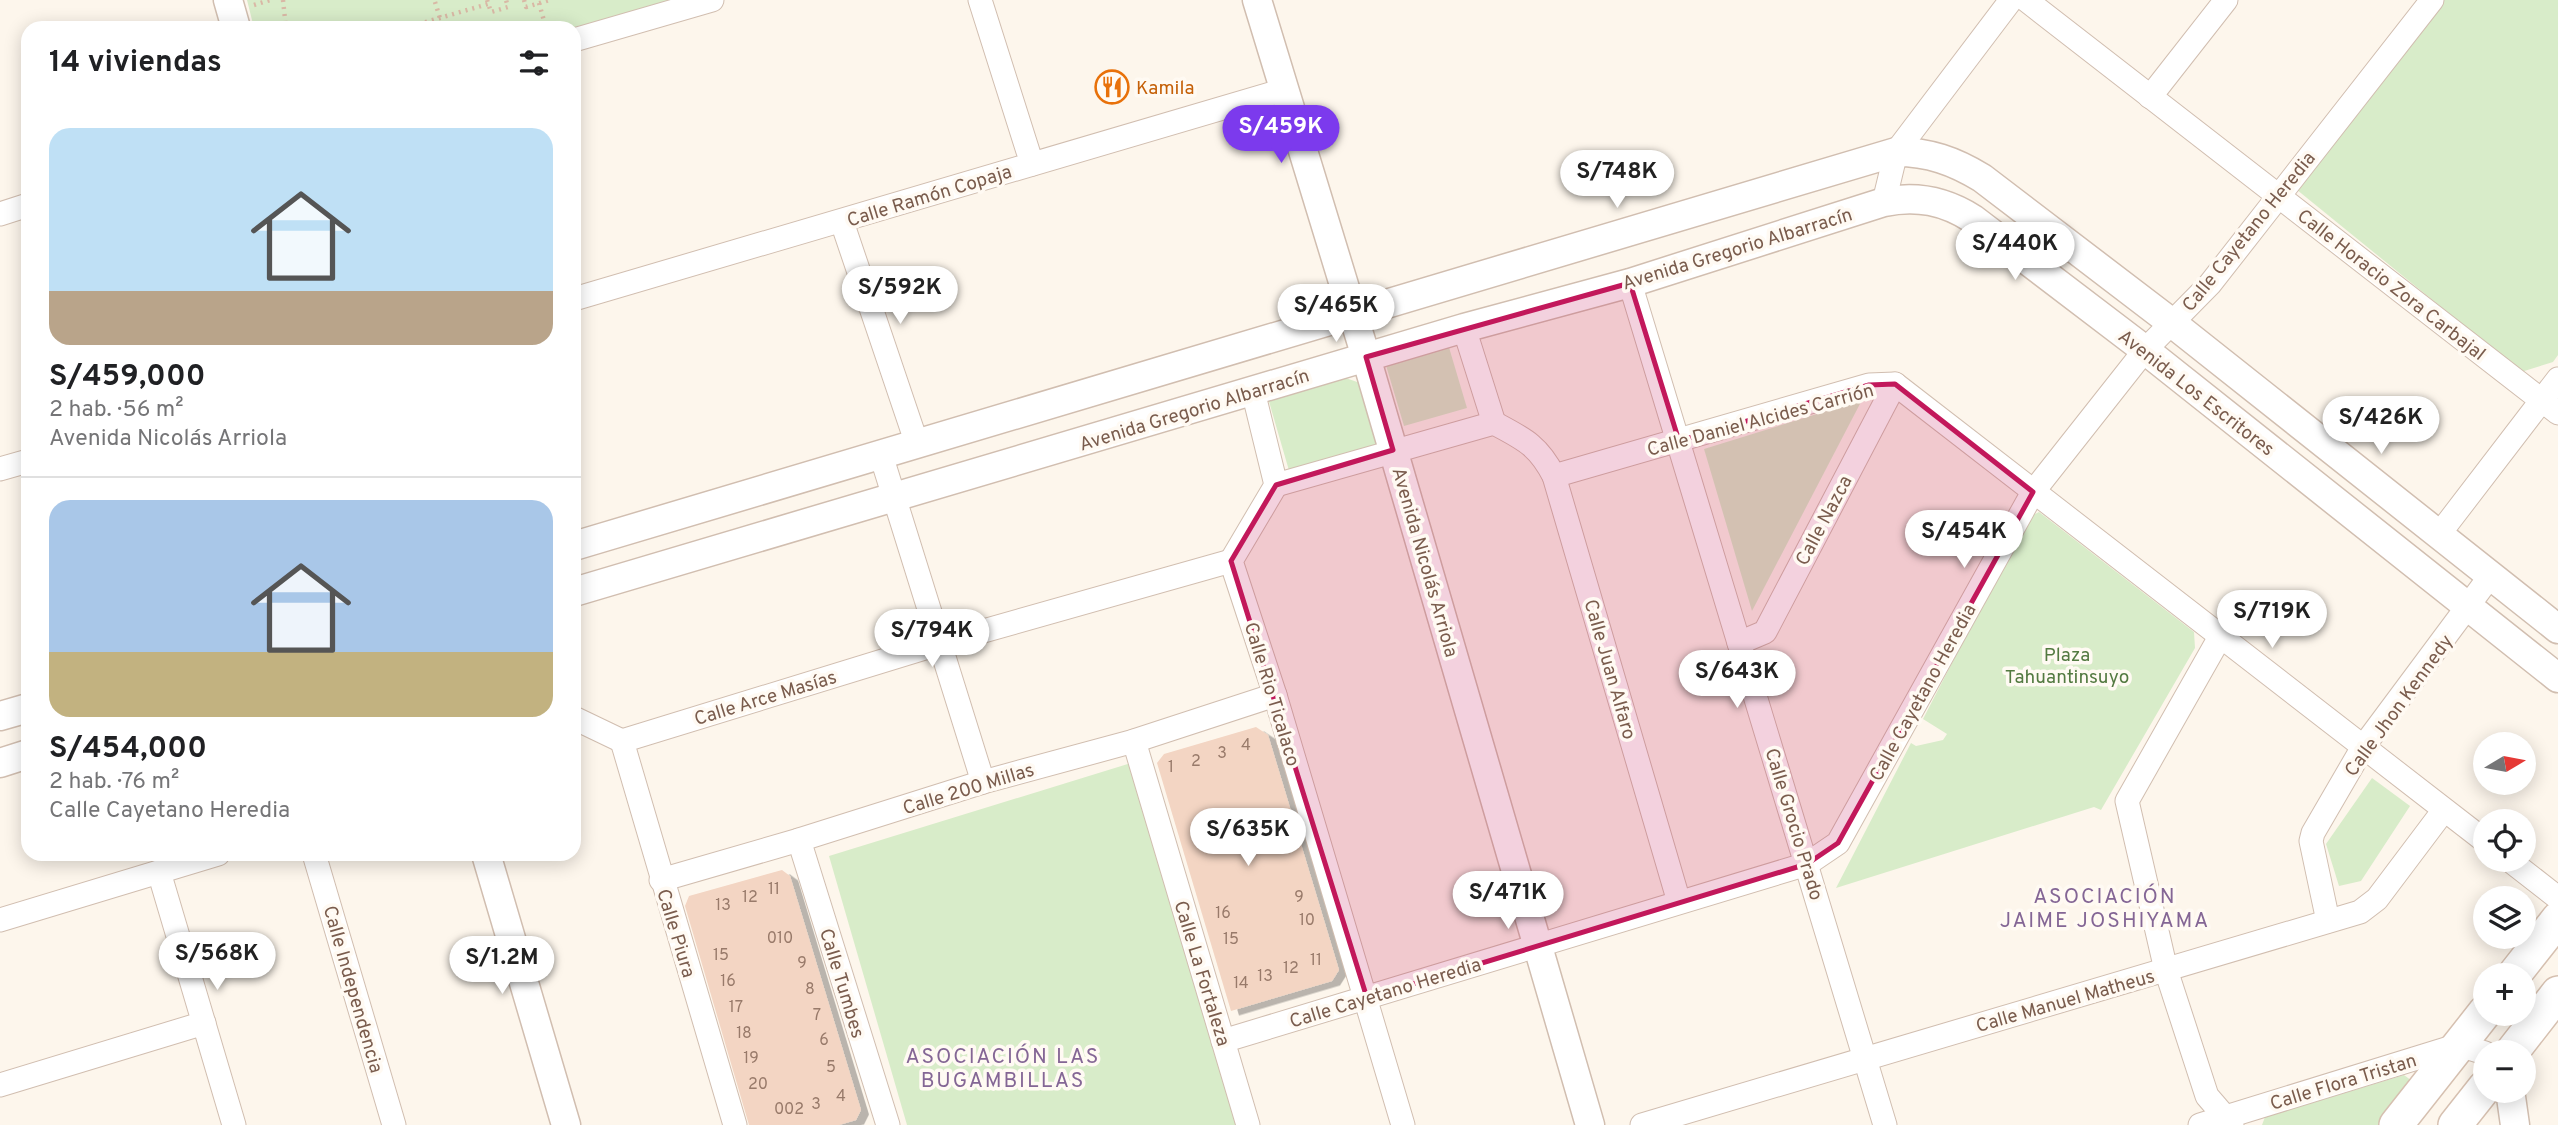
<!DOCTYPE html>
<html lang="es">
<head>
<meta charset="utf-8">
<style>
	:root { --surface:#fff; --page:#f2f2f2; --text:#202124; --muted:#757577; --line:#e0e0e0; --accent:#7c3aed }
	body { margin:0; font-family:Overpass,sans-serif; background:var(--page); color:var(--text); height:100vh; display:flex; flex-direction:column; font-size:26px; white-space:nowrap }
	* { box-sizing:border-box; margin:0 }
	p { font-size:23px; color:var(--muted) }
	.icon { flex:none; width:38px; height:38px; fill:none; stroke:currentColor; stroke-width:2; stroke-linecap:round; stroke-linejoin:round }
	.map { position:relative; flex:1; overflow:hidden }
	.drawer { position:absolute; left:21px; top:21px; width:560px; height:840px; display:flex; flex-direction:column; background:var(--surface); border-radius:21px; box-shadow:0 4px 18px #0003 }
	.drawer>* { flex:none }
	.needle { width:46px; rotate:80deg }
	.buttons { position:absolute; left:2473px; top:732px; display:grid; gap:14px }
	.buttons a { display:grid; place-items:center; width:63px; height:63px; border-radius:50%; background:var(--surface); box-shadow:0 4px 18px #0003; font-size:35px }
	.price { position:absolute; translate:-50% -60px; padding:0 16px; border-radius:24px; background:#fff; color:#222; font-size:23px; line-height:46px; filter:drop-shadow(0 2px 4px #0008) }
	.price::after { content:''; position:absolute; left:50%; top:42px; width:21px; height:16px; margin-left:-10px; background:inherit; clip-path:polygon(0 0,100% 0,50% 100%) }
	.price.active { background:var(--accent); color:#fff }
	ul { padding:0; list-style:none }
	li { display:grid; align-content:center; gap:14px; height:371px; padding:0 28px }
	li+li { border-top:2px solid var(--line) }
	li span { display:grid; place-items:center; height:217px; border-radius:21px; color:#555 }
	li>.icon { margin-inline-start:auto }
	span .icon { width:126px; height:126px; fill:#fffc; stroke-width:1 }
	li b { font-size:30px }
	h2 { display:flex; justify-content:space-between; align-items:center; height:84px; padding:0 28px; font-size:30px }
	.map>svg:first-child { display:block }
	.green { fill:#d8ecc9 }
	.building { fill:#f3d5c3; filter:url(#shadow) }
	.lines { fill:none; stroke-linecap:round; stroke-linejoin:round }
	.minor-casing { stroke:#d1beb0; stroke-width:25 }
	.tertiary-casing { stroke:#d1beb0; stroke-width:31 }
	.secondary-casing { stroke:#d6c0b0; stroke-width:36 }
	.path { stroke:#d9b8a5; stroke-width:4.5; stroke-dasharray:2 5; stroke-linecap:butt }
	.minor { stroke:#fff; stroke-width:23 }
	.tertiary { stroke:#fff; stroke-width:28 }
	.secondary { stroke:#fff; stroke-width:33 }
	.marked { fill:#c2185b; fill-opacity:0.2; stroke:#c2185b; stroke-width:5; stroke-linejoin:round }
	.labels { text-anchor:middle; stroke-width:7; stroke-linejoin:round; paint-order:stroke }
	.number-label { font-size:16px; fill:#987a6a }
	.food-label { font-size:19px; fill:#c56008; stroke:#fffaf3; text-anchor:start }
	.street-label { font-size:19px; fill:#7a5c4d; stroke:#fffaf3 }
	.park-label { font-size:19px; fill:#537a41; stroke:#fffaf3 }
	.neighbourhood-label { font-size:21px; letter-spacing:2px; fill:#846695; stroke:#fffaf3 }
</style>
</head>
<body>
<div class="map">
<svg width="2558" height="1125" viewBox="0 0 2558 1125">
	<defs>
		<filter id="shadow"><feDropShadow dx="8" dy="4.5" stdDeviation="0" flood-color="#0004"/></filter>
	</defs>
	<rect width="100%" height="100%" fill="#fdf6ec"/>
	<g class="green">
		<polygon points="247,0 673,0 574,29 254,28"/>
		<polygon points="2437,0 2558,0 2558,355 2553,362 2521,372 2291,185"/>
		<polygon points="1448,344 1467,408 1404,426 1385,362"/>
		<polygon points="1340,376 1360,383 1378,449 1290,474 1268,398"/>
		<polygon points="1862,400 1752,611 1704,449"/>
		<polygon points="2039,512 2194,632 2195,648 2101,810 2094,807 1836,888 1911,743 1916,746 1943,740 1947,734 1923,719 2027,518"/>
		<polygon points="1131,763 1238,1125 907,1125 829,856"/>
		<polygon points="2372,778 2410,806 2361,881 2339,886 2326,844"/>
		<polygon points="2404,1075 2412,1081 2378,1125 2262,1125 2265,1117"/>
	</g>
	<g class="building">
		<polygon points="1256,727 1268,735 1339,970 1332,981 1231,1011 1157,763 1164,754"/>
		<polygon points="782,870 790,876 861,1110 856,1120 839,1125 749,1125 685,906 689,896"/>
	</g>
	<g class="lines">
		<defs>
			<g id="minor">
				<polyline points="980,0 1032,164"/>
				<polyline points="2026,0 2558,413"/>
				<polyline points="574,40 712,0"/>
				<polyline points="2150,97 2226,0"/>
				<polyline points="1884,202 1896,152 2011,0"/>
				<polyline points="0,214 28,205"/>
				<polyline points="842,222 917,444"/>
				<polyline points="1630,283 1885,1125"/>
				<polyline points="574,299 1284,90"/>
				<polyline points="1464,328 1494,423"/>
				<polyline points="1253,391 1276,485 1231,561 1275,695 1403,1125"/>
				<polyline points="881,455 983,782"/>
				<polyline points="0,469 28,461"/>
				<polyline points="1554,476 1869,385 1895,384 2485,841"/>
				<path d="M1276,485L1494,423C1524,439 1538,445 1554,476L1679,902"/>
				<polyline points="2440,533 2558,379"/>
				<polyline points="2220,637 2127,801 2166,970 2207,1096 2232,1125"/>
				<polyline points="1739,643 1765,632 1895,384"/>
				<polyline points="574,718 622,741"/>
				<polyline points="622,741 941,643 1231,561"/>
				<polyline points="622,741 735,1125"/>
				<polyline points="1134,741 1248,1125"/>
				<polyline points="799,840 888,1125"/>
				<polyline points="314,854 394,1125"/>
				<polyline points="2508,859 2558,898"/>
				<polyline points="159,872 234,1125"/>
				<polyline points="661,880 799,840 983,782 1134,741 1275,695"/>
				<polyline points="0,920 218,854"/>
				<polyline points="2328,921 2311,841 2313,833 2363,747 2491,575"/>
				<polyline points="1223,1041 1807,864 1838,843 2033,492 2145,350 2210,284 2432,0"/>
				<polyline points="0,1085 204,1023"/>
				<polyline points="1642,1125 2360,912 2377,899 2444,810"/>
				<polyline points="2200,1125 2459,1045 2485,1053"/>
			</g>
			<g id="tertiary">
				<polyline points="228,0 236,28"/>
				<polyline points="1257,0 1366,357 1590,1125"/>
				<path d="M574,546L1896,152C1929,152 1954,161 1982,178L2172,323L2558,629"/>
				<path d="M574,592L1464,328L1630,283L1884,202C1917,195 1945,201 1973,219L2145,350L2558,678"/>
				<polyline points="0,716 28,708"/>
				<polyline points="0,763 28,754"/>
				<polyline points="486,854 566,1125"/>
				<polyline points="2510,1090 2515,1125"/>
			</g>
			<g id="secondary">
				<polyline points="2514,975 2558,919"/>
				<polyline points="2512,1052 2558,993"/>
				<polyline points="2396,1125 2485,1012"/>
				<polyline points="2455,1125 2485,1087"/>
			</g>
		</defs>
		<use href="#minor" class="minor-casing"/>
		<use href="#tertiary" class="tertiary-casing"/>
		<use href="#secondary" class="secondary-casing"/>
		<g class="path">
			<polyline points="283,0 286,28"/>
			<polyline points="487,0 491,12 508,7 506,0"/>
			<polyline points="524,0 526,7 550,0"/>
			<polyline points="435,2 443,28"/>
			<polyline points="539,3 546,28"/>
			<polyline points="254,5 270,0"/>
			<polyline points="379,28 391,25 392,28"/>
			<polyline points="405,28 488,4"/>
		</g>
		<use href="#minor" class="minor"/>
		<use href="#tertiary" class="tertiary"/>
		<use href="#secondary" class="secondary"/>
	</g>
	<path class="marked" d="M1630,283L1679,441L1869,385L1895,384L2033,492L1838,843L1807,864L1367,998L1231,561L1276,485L1393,450L1366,357Z"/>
	<defs>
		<symbol id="restaurant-ring" viewBox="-11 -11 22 22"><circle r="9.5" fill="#fffaf3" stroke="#e8710a" stroke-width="1.5"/><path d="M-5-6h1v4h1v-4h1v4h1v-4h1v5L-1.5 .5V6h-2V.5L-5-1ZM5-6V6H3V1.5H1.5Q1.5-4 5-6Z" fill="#e8710a"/></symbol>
	</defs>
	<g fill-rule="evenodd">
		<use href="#restaurant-ring" x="1093" y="68" width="38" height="38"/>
	</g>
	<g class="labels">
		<g class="number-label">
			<text x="1246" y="750">4</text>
			<text x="1222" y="758">3</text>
			<text x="1196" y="766">2</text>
			<text x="1171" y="772">1</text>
			<text x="774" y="894">11</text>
			<text x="750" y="902">12</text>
			<text x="1299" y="902">9</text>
			<text x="723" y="910">13</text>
			<text x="1223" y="918">16</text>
			<text x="1307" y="925">10</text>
			<text x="780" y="943">010</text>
			<text x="1231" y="944">15</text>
			<text x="721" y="960">15</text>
			<text x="1316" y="965">11</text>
			<text x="802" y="968">9</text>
			<text x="1291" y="973">12</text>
			<text x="1265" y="981">13</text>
			<text x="728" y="986">16</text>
			<text x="1241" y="988">14</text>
			<text x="810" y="994">8</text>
			<text x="736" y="1012">17</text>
			<text x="817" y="1020">7</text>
			<text x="744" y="1038">18</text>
			<text x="824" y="1045">6</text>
			<text x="751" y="1063">19</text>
			<text x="831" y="1072">5</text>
			<text x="758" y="1089">20</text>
			<text x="841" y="1101">4</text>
			<text x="816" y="1109">3</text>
			<text x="789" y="1114">002</text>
		</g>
		<g class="food-label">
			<text x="1136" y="94">Kamila</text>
		</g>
		<g class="street-label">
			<text transform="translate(929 195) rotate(-17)" y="7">Calle Ramón Copaja</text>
			<text transform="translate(2248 231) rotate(-51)" y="7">Calle Cayetano Heredia</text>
			<text transform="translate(1737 248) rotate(-17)" y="7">Avenida Gregorio Albarracín</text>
			<text transform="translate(2392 284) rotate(38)" y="7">Calle Horacio Zora Carbajal</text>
			<text transform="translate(2197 392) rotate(38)" y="7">Avenida Los Escritores</text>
			<text transform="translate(1194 409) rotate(-17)" y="7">Avenida Gregorio Albarracín</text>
			<text transform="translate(1760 419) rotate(-15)" y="7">Calle Daniel Alcides Carrión</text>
			<text transform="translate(1823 520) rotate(-62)" y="7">Calle Nazca</text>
			<text transform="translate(1426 562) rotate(74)" y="7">Avenida Nicolás Arriola</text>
			<text transform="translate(1611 669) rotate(74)" y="7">Calle Juan Alfaro</text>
			<text transform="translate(1922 692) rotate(-61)" y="7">Calle Cayetano Heredia</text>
			<text transform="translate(1273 694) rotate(73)" y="7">Calle Rio Ticalaco</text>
			<text transform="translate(765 697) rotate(-17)" y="7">Calle Arce Masías</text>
			<text transform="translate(2398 705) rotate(-54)" y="7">Calle Jhon Kennedy</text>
			<text transform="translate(968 788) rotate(-17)" y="7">Calle 200 Millas</text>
			<text transform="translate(1795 824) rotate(73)" y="7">Calle Grocio Prado</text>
			<text transform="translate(677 933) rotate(73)" y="7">Calle Piura</text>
			<text transform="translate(1203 973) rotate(73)" y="7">Calle La Fortaleza</text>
			<text transform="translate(843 983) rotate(73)" y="7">Calle Tumbes</text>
			<text transform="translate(354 989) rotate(74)" y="7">Calle Independencia</text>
			<text transform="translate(1385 992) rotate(-17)" y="7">Calle Cayetano Heredia</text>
			<text transform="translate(2065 1000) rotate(-16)" y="7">Calle Manuel Matheus</text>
			<text transform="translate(2343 1081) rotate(-17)" y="7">Calle Flora Tristan</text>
		</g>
		<g class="park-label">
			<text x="2067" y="661">Plaza<tspan x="2067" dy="22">Tahuantinsuyo</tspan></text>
		</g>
		<g class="neighbourhood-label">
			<text x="2105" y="903">ASOCIACIÓN<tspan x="2105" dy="24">JAIME JOSHIYAMA</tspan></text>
			<text x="1003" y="1063">ASOCIACIÓN LAS<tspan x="1003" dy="24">BUGAMBILLAS</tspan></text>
		</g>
	</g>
</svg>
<div class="buttons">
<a><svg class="needle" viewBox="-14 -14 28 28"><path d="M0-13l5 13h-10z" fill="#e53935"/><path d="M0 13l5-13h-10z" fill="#757577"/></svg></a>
<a><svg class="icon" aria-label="locate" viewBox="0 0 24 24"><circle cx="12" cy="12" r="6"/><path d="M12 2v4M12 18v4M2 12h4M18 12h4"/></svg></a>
<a><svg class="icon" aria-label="layers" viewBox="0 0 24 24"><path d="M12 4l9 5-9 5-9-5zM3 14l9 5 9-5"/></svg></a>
<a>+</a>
<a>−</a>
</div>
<b class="price active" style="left:1281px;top:165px">S/459K</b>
<b class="price" style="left:1617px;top:210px">S/748K</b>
<b class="price" style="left:2015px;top:282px">S/440K</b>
<b class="price" style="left:900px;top:326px">S/592K</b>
<b class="price" style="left:1336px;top:344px">S/465K</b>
<b class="price" style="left:2381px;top:456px">S/426K</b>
<b class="price" style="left:1964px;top:570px">S/454K</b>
<b class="price" style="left:2272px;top:650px">S/719K</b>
<b class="price" style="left:932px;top:669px">S/794K</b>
<b class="price" style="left:1737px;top:710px">S/643K</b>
<b class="price" style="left:1248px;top:868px">S/635K</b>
<b class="price" style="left:1508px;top:931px">S/471K</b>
<b class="price" style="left:217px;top:992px">S/568K</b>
<b class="price" style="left:502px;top:996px">S/1.2M</b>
<section class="drawer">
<h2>14 viviendas<svg class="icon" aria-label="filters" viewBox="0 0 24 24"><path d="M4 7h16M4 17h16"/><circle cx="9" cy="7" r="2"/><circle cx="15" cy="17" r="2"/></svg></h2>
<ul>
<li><span style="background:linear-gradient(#bfe0f5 75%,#b9a48a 0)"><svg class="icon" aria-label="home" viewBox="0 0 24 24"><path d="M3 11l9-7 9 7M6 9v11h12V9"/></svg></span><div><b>S/459,000</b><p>2 hab. · 56 m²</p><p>Avenida Nicolás Arriola</p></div></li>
<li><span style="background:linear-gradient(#a9c7e8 70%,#c2b280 0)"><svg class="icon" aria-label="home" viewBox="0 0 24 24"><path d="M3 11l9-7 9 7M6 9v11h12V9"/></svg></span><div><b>S/454,000</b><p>2 hab. · 76 m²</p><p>Calle Cayetano Heredia</p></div></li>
</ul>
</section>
</div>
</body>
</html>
